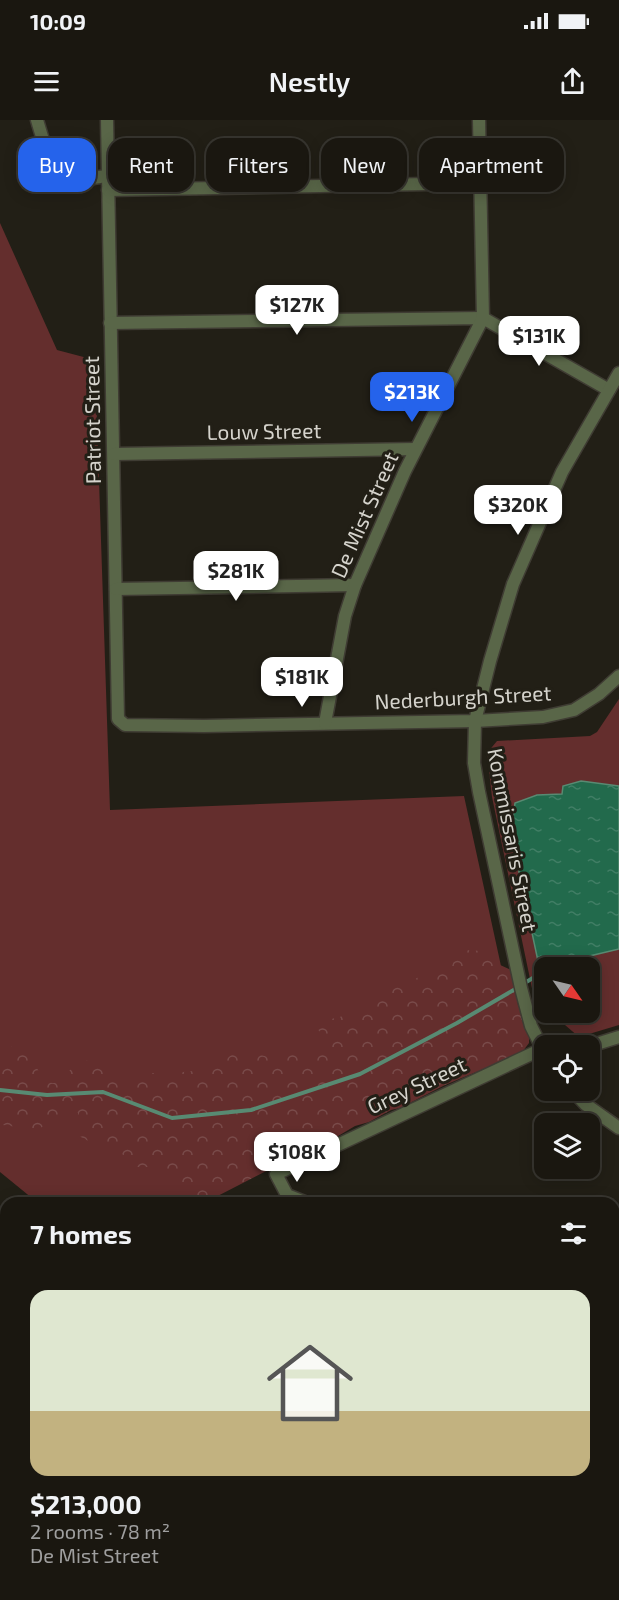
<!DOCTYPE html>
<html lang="en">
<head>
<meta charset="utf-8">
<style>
	:root { --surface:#1a1710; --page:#232019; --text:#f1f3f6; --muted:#9f9f9f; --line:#383630; --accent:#2563eb }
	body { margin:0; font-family:"Exo 2",sans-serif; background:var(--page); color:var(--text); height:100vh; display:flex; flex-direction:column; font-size:22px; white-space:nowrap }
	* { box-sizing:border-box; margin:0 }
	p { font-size:20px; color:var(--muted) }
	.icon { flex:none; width:33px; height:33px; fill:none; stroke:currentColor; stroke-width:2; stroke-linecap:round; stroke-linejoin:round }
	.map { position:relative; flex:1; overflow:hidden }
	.drawer { position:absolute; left:0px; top:1077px; width:620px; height:404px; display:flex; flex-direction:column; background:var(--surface); border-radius:18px 18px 0 0; box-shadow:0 3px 15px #0003,0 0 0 2px var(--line) }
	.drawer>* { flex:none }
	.top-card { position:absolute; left:18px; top:18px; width:584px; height:54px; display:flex; gap:12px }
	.needle { width:39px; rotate:124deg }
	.tools { position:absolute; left:534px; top:837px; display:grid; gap:12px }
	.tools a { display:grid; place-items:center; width:66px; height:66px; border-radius:12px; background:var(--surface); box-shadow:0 3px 15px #0003,0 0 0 2px var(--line); font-size:30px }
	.price { position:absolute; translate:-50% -51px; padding:0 14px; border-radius:12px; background:#fff; color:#222; font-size:20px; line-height:39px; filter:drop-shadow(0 2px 3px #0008) }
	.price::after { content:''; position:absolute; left:50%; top:36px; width:18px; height:14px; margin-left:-9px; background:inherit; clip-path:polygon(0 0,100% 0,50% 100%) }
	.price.current { background:var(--accent); color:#fff }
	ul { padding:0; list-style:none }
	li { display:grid; align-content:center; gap:12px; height:318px; padding:0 30px }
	li span { display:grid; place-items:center; height:186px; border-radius:18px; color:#555 }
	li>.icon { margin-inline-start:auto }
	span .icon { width:108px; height:108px; fill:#fffc; stroke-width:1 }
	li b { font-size:26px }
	h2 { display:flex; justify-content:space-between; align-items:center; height:72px; padding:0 30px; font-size:26px }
	.chip { padding:0 21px; border-radius:18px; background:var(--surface); box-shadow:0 3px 15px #0003,0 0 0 2px var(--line); font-size:21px; line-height:54px }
	.chip.current { background:var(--accent); color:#fff }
	.status { display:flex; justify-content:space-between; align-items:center; height:42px; padding:0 30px; background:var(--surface); direction:ltr }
	.status svg { height:16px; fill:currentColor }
	header { display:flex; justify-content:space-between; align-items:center; height:78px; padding:0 30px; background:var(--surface); font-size:27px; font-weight:600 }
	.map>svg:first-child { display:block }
	.grass { fill:#642e2d }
	.forest { fill:url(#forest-crowns) }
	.water { fill:url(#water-ripples); stroke:#588a72; stroke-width:1.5 }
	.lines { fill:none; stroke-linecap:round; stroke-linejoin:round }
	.stream { stroke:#588a72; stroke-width:4 }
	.street-casing { stroke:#3f3c33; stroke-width:15 }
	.street { stroke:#596648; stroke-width:12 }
	.labels { text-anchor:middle; stroke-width:6; stroke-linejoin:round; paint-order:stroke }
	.street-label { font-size:21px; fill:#d5d3cc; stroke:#221f16 }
</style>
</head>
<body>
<div class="status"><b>10:09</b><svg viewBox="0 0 49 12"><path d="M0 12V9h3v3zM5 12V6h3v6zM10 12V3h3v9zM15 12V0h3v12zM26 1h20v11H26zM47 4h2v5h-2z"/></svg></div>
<header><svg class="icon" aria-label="menu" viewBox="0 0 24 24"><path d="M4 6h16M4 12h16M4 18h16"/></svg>Nestly<svg class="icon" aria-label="share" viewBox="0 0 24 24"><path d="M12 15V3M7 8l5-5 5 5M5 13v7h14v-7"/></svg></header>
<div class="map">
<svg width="619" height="1480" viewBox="0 0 619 1480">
	<defs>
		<pattern id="forest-crowns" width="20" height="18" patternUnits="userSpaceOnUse" patternTransform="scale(1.5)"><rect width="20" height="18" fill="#642e2d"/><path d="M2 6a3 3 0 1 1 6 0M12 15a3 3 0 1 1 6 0" fill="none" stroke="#794b4a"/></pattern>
		<pattern id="water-ripples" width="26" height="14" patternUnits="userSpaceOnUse" patternTransform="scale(1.5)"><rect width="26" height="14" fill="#226a4c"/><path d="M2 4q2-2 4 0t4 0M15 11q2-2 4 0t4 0" fill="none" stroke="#417e65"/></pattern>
	</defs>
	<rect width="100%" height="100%" fill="#221f16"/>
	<g class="grass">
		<polygon points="0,103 57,230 95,240 110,690 464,676 518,924 183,1083 38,1083 0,1052"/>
		<polygon points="619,579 619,905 579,917 551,893 590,892 590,848 544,848 544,887 534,878 492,677 487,633 497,621 590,616 597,612"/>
		<polygon points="104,1475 437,1474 442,1480 101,1480"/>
	</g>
	<path class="forest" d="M464,830L483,831L498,844L511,850L518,885L529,913V923L523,931L505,940L445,965L400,988L391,990L369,1002L355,1006L311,1032L288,1043L274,1047L204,1083H190L189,1078L172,1065L170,1057L161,1051L152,1047H137L122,1034H106L101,1025L92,1023L79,1016L77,1012L78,993L70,988C58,991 53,1002 42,1007C29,1014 14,1004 0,1005V928C41,919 32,963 53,963C69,964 72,930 95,944C100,947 105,953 108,957L126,959L145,952L174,956L183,952L193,951L201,946L220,945L231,935L241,933L261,935L280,940L297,929L306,928L311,931H320L324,922L318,909V905L322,901L340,897L357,887L367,886L384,869L393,865L412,861L425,853H445L452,846L455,833Z"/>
	<polygon class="water" points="581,661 619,666 619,829 577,839 572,847 544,848 544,859 542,860 511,714 515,683 537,675 562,674 563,666"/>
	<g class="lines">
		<g class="stream">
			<polyline points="523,864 541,853"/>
			<polyline points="0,970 47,975 103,972 172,998 251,990 360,954 457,903 517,868"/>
		</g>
		<defs>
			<g id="street">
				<path d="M37,0C42,16 51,56 70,59C82,61 96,57 107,56"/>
				<polyline points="107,0 118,599 125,605 204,606 475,601 543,597 574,590 599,574 619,556"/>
				<polyline points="108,70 480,63"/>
				<polyline points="110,203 483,198 609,270"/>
				<polyline points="114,334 415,329"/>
				<polyline points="116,469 355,465"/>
				<polyline points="325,603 345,496 355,465 405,351 483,198 479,0"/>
				<polyline points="590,926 619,917"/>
				<polyline points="544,932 531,906 521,868 479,672 474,643 475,601 490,541 513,464 562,352 619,253"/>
				<polyline points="572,970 585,984 619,1008"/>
				<polyline points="307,1083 287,1075 276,1054 542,929"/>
				<polyline points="614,1191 619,1193"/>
				<polyline points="0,1296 3,1303 0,1314"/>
				<polyline points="0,1323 6,1326"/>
				<polyline points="614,1344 619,1326"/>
				<polyline points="614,1396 619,1399"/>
				<polyline points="0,1469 5,1473"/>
				<polyline points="535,1474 541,1480"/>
			</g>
		</defs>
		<use href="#street" class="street-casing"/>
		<use href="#street" class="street"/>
	</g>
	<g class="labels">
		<g class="street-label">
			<text transform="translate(93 300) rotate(-91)" y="7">Patriot Street</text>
			<text transform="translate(264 312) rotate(-1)" y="7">Louw Street</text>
			<text transform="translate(365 395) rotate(-66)" y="7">De Mist Street</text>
			<text transform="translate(463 578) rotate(-3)" y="7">Nederburgh Street</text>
			<text transform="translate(512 720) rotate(79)" y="7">Kommissaris Street</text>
			<text transform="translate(417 966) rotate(-25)" y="7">Grey Street</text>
		</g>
	</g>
</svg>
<div class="tools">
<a><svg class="needle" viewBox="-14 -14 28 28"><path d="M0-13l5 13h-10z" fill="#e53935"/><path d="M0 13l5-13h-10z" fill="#9f9f9f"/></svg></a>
<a><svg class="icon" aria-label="locate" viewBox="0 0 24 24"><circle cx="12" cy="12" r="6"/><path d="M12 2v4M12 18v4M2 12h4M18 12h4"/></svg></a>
<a><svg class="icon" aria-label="layers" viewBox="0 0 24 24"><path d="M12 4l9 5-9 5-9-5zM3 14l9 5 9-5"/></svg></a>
</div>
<b class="price" style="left:297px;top:216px">$127K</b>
<b class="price" style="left:539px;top:247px">$131K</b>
<b class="price current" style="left:412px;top:303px">$213K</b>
<b class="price" style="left:518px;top:416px">$320K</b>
<b class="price" style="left:236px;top:482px">$281K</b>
<b class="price" style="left:302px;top:588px">$181K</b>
<b class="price" style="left:297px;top:1063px">$108K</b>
<div class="top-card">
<a class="chip current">Buy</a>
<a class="chip">Rent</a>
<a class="chip">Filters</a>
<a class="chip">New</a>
<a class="chip">Apartment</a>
</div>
<section class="drawer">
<h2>7 homes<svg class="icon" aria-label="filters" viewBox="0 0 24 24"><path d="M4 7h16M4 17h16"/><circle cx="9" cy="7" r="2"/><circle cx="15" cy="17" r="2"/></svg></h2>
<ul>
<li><span style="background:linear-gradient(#dfe7d0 65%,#c2b280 0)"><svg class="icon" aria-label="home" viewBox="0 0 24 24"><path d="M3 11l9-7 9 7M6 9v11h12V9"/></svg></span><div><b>$213,000</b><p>2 rooms · 78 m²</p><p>De Mist Street</p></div></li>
</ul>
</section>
</div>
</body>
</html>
